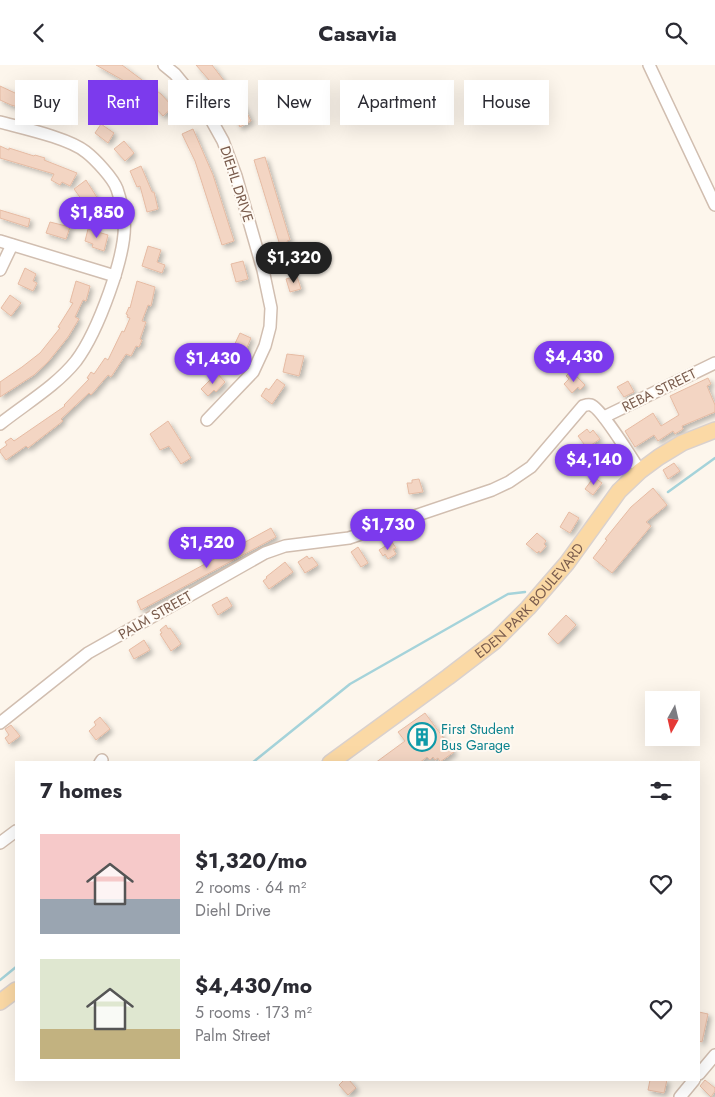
<!DOCTYPE html>
<html lang="en">
<head>
<meta charset="utf-8">
<style>
	:root { --surface:#fff; --page:#f2f2f3; --text:#2b2b33; --muted:#7c7c81; --accent:#7c3aed }
	body { margin:0; font-family:Jost,sans-serif; background:var(--page); color:var(--text); height:100vh; display:flex; flex-direction:column; font-size:19px; white-space:nowrap }
	* { box-sizing:border-box; margin:0 }
	p { font-size:16px; color:var(--muted) }
	.icon { flex:none; width:28px; height:28px; fill:none; stroke:currentColor; stroke-width:2; stroke-linecap:round; stroke-linejoin:round }
	.map { position:relative; flex:1; overflow:hidden }
	.drawer { position:absolute; left:15px; top:696px; width:685px; height:320px; display:flex; flex-direction:column; background:var(--surface); border-radius:0px; box-shadow:0 5px 20px #0002 }
	.drawer>* { flex:none }
	.banner { position:absolute; left:15px; top:15px; width:685px; height:45px; display:flex; gap:10px }
	.needle { width:32px; rotate:188deg }
	.tools { position:absolute; left:645px; top:626px; display:grid; gap:10px }
	.tools a { display:grid; place-items:center; width:55px; height:55px; border-radius:0px; background:var(--surface); box-shadow:0 5px 20px #0002; font-size:25px }
	.price { position:absolute; translate:-50% -42px; padding:0 11px; border-radius:18px; background:var(--accent); color:#fff; font-size:16px; line-height:32px; filter:drop-shadow(0 1px 2px #0008) }
	.price::after { content:''; position:absolute; left:50%; top:30px; width:15px; height:11px; margin-left:-8px; background:inherit; clip-path:polygon(0 0,100% 0,50% 100%) }
	.price.selected { background:#222; color:#fff }
	ul { padding:0; list-style:none }
	li { display:flex; align-items:center; gap:15px; height:125px; padding:0 25px }
	li span { display:grid; place-items:center; flex:none; width:140px; height:100px; border-radius:0px; color:#555 }
	li>.icon { margin-inline-start:auto }
	span .icon { width:60px; height:60px; fill:#fffc; stroke-width:1 }
	li b { font-size:21px }
	h2 { display:flex; justify-content:space-between; align-items:center; height:60px; padding:0 25px; font-size:21px }
	.tag { padding:0 18px; border-radius:0px; background:var(--surface); box-shadow:0 5px 20px #0002; font-size:18px; line-height:45px }
	.tag.selected { background:var(--accent); color:#fff }
	header { display:flex; justify-content:space-between; align-items:center; height:65px; padding:0 25px; background:var(--surface); font-size:22px; font-weight:700 }
	.map>svg:first-child { display:block }
	.lines { fill:none; stroke-linecap:round; stroke-linejoin:round }
	.stream { stroke:#a5d3da; stroke-width:2.5 }
	.building { fill:#f3d5c3; stroke:#e6bba3; filter:url(#shadow) }
	.minor-casing { stroke:#d1beb0; stroke-width:14 }
	.major-casing { stroke:#dad1cd; stroke-width:18 }
	.minor { stroke:#fff; stroke-width:11 }
	.major { stroke:#fbd9a5; stroke-width:15 }
	.labels { text-anchor:middle; stroke-width:4; stroke-linejoin:round; paint-order:stroke }
	.street-label { font-size:14px; fill:#7a5c4d; stroke:#fffaf3 }
	.culture-label { font-size:14px; fill:#0d838f; stroke:#fffaf3; text-anchor:start }
</style>
</head>
<body>
<header><svg class="icon" aria-label="back" viewBox="0 0 24 24"><path d="M15 5l-7 7 7 7"/></svg>Casavia<svg class="icon" aria-label="search" viewBox="0 0 24 24"><circle cx="10" cy="10" r="6"/><path d="M15 15l6 6"/></svg></header>
<div class="map">
<svg width="715" height="1032" viewBox="0 0 715 1032">
	<defs>
		<filter id="shadow"><feDropShadow dx="3" dy="3" stdDeviation="2.5" flood-color="#0004"/></filter>
	</defs>
	<rect width="100%" height="100%" fill="#fdf6ec"/>
	<g class="lines">
		<g class="stream">
			<polyline points="668,427 715,393"/>
			<polyline points="252,698 350,619 508,529 525,527"/>
			<polyline points="0,915 16,902"/>
		</g>
	</g>
	<g class="building">
		<polygon points="96,0 122,0 161,29 173,42 163,51 145,31 128,18"/>
		<polygon points="196,0 212,0 244,42 251,56 240,62 233,49 234,48 216,23"/>
		<polygon points="0,21 15,28 45,36 45,34 47,35 49,29 56,31 54,36 66,40 62,52 55,50 54,52 11,40 0,35"/>
		<polygon points="101,59 114,68 108,78 95,68"/>
		<polygon points="193,64 213,110 234,176 222,180 195,96 182,69"/>
		<polygon points="124,76 134,88 125,96 114,84"/>
		<polygon points="0,81 9,85 9,83 34,91 35,90 45,93 44,95 77,108 70,121 62,117 60,120 51,115 54,109 0,93"/>
		<polygon points="265,92 290,175 287,176 293,197 282,200 278,188 282,187 254,95"/>
		<polygon points="141,101 152,127 154,127 158,144 147,147 140,121 137,122 130,106"/>
		<polygon points="86,115 98,134 87,142 74,124"/>
		<polygon points="0,145 30,154 28,162 0,153"/>
		<polygon points="50,157 70,162 66,174 46,168"/>
		<polygon points="88,164 108,170 104,186 92,182 93,179 85,176"/>
		<polygon points="148,181 161,185 157,197 165,200 162,208 142,201"/>
		<polygon points="243,196 248,214 236,217 231,199"/>
		<polygon points="25,203 36,209 33,216 37,218 33,226 18,219"/>
		<polygon points="297,211 301,224 290,227 286,214"/>
		<polygon points="76,216 90,221 86,236 83,235 75,252 79,254 68,272 48,297 34,310 0,332 0,317 22,302 40,288 60,263 58,262 73,238 70,237"/>
		<polygon points="137,216 155,222 151,241 148,240 142,256 146,257 140,274 142,275 139,282 136,281 131,291 126,289 111,312 108,310 91,330 89,328 61,354 63,356 28,383 26,381 6,395 0,387 0,385 7,380 5,377 11,373 14,376 65,341 64,340 89,314 87,313 91,307 94,309 105,293 108,295 122,266 124,267 130,253 127,252 128,250 126,249 129,242 130,243"/>
		<polygon points="10,230 21,238 11,251 1,243"/>
		<polygon points="240,268 251,273 243,292 231,287"/>
		<polygon points="287,289 304,291 299,311 283,307"/>
		<polygon points="571,306 585,320 580,325 578,322 572,328 564,319 569,314 566,311"/>
		<polygon points="217,308 225,317 216,327 214,325 208,331 201,324"/>
		<polygon points="708,313 711,319 707,321 715,340 715,347 682,361 683,364 675,369 673,366 658,376 654,370 635,382 625,366 653,348 661,361 679,350 670,331"/>
		<polygon points="277,314 285,320 272,339 261,331 266,323 269,325"/>
		<polygon points="628,316 634,327 624,332 617,322"/>
		<polygon points="168,356 191,393 181,399 169,381 160,385 150,369"/>
		<polygon points="587,364 590,368 593,365 600,374 587,383 578,371"/>
		<polygon points="674,398 680,406 668,414 663,405"/>
		<polygon points="594,412 602,418 593,430 585,424"/>
		<polygon points="419,414 423,427 409,429 407,418 412,418 412,415"/>
		<polygon points="653,423 667,440 646,457 651,461 612,508 593,493 607,475 605,474 631,442"/>
		<polygon points="569,447 579,453 570,468 560,462"/>
		<polygon points="271,463 276,472 141,545 137,536"/>
		<polygon points="537,468 546,476 544,479 546,481 540,488 539,486 537,488 526,479"/>
		<polygon points="392,477 396,483 393,484 396,489 388,494 385,489 383,491 379,485"/>
		<polygon points="358,482 368,498 361,502 351,487"/>
		<polygon points="307,491 309,494 312,492 318,500 305,508 298,497"/>
		<polygon points="285,497 293,507 269,524 263,516 267,513 266,512"/>
		<polygon points="227,532 232,541 218,550 212,540"/>
		<polygon points="566,550 576,560 558,579 548,569"/>
		<polygon points="166,560 168,564 170,563 181,579 171,586 160,569 162,568 160,565"/>
		<polygon points="144,575 150,585 134,594 129,585"/>
		<polygon points="425,648 454,687 440,697 438,693 435,695 433,692 430,695 427,692 419,698 375,698 405,676 398,667"/>
		<polygon points="100,652 110,664 96,675 89,666 96,660 94,657"/>
		<polygon points="11,660 20,671 9,679 5,673 9,670 5,664"/>
		<polygon points="699,947 708,949 702,977 699,976"/>
		<polygon points="344,1015 349,1015 356,1023 348,1030 339,1020"/>
		<polygon points="650,1015 667,1015 664,1028 648,1025"/>
		<polygon points="705,1015 715,1023 715,1026 711,1032 700,1021"/>
	</g>
	<g class="lines">
		<defs>
			<g id="minor">
				<polyline points="164,0 175,9 208,49 223,76 236,111 263,205 271,243 270,262 265,281 253,307 207,355"/>
				<polyline points="649,0 715,140"/>
				<path d="M0,57C22,63 69,73 86,87C95,94 113,113 117,124C120,133 123,145 124,154C128,188 97,268 76,296C56,321 25,339 0,359"/>
				<polyline points="0,176 115,211"/>
				<polyline points="0,205 12,180"/>
				<polyline points="604,352 715,298"/>
				<path d="M0,658L88,588L265,488L285,481L349,473L492,425L509,417L531,402L583,341C586,340 588,339 591,340C601,343 633,395 640,406"/>
				<polyline points="100,698 102,695"/>
				<polyline points="0,778 16,766"/>
				<polyline points="699,1009 715,990"/>
				<polyline points="680,1032 694,1015"/>
			</g>
			<g id="major">
				<path id="s1" d="M330,698L448,612L495,576L528,543L567,498L619,426L640,406L659,392L682,378L715,365"/>
				<polyline points="0,937 16,925"/>
			</g>
		</defs>
		<use href="#minor" class="minor-casing"/>
		<use href="#major" class="major-casing"/>
		<use href="#minor" class="minor"/>
		<use href="#major" class="major"/>
	</g>
	<defs>
		<symbol id="building-ring" viewBox="-11 -11 22 22"><circle r="9.5" fill="#fffaf3" stroke="#0f9aa8" stroke-width="1.5"/><path d="M-4-6H4V6H1V3H-1V6H-4ZM-2.5-4.3h1.7v1.8h-1.7ZM.8-4.3h1.7v1.8H.8ZM-2.5-1h1.7V.8h-1.7ZM.8-1h1.7V.8H.8Z" fill="#0f9aa8"/></symbol>
	</defs>
	<g fill-rule="evenodd">
		<use href="#building-ring" x="406" y="656" width="32" height="32"/>
	</g>
	<g class="labels">
		<g class="street-label">
			<text transform="translate(237 119) rotate(72)" y="5">DIEHL DRIVE</text>
			<text transform="translate(659 325) rotate(-26)" y="5">REBA STREET</text>
			<text dy="5" stroke="none"><textPath href="#s1" startOffset="258">EDEN PARK BOULEVARD</textPath></text>
			<text transform="translate(155 550) rotate(-30)" y="5">PALM STREET</text>
		</g>
		<g class="culture-label">
			<text x="441" y="669">First Student<tspan x="441" dy="16">Bus Garage</tspan></text>
		</g>
	</g>
</svg>
<div class="tools">
<a><svg class="needle" viewBox="-14 -14 28 28"><path d="M0-13l5 13h-10z" fill="#e53935"/><path d="M0 13l5-13h-10z" fill="#7c7c81"/></svg></a>
</div>
<b class="price" style="left:97px;top:174px">$1,850</b>
<b class="price selected" style="left:294px;top:219px">$1,320</b>
<b class="price" style="left:574px;top:318px">$4,430</b>
<b class="price" style="left:213px;top:320px">$1,430</b>
<b class="price" style="left:594px;top:421px">$4,140</b>
<b class="price" style="left:388px;top:486px">$1,730</b>
<b class="price" style="left:207px;top:504px">$1,520</b>
<div class="banner">
<a class="tag">Buy</a>
<a class="tag selected">Rent</a>
<a class="tag">Filters</a>
<a class="tag">New</a>
<a class="tag">Apartment</a>
<a class="tag">House</a>
</div>
<section class="drawer">
<h2>7 homes<svg class="icon" aria-label="filters" viewBox="0 0 24 24"><path d="M4 7h16M4 17h16"/><circle cx="9" cy="7" r="2"/><circle cx="15" cy="17" r="2"/></svg></h2>
<ul>
<li><span style="background:linear-gradient(#f6c9c9 65%,#9aa5b1 0)"><svg class="icon" aria-label="home" viewBox="0 0 24 24"><path d="M3 11l9-7 9 7M6 9v11h12V9"/></svg></span><div><b>$1,320/mo</b><p>2 rooms · 64 m²</p><p>Diehl Drive</p></div><svg class="icon" aria-label="heart" viewBox="0 0 24 24"><path d="M12 20l-8-8c-3-5 5-10 8-4 3-6 11-1 8 4z"/></svg></li>
<li><span style="background:linear-gradient(#dfe7d0 70%,#c2b280 0)"><svg class="icon" aria-label="home" viewBox="0 0 24 24"><path d="M3 11l9-7 9 7M6 9v11h12V9"/></svg></span><div><b>$4,430/mo</b><p>5 rooms · 173 m²</p><p>Palm Street</p></div><svg class="icon" aria-label="heart" viewBox="0 0 24 24"><path d="M12 20l-8-8c-3-5 5-10 8-4 3-6 11-1 8 4z"/></svg></li>
</ul>
</section>
</div>
</body>
</html>
